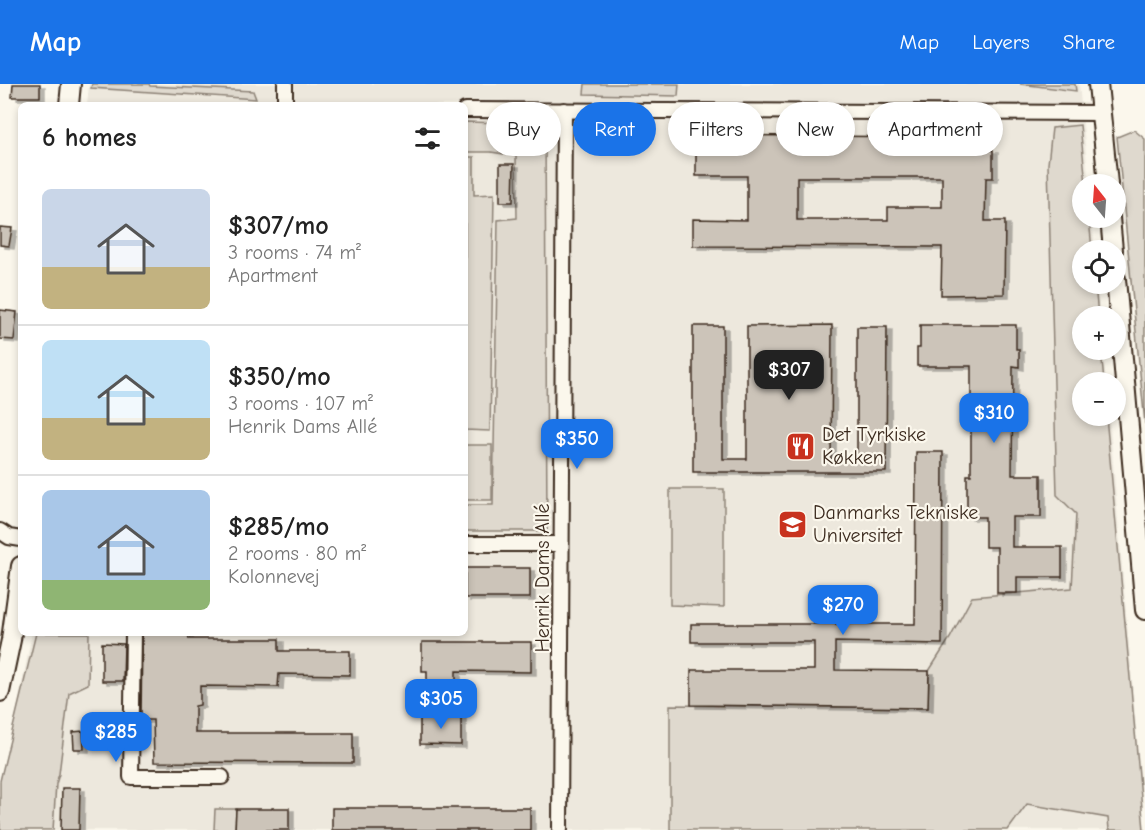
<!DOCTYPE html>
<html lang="en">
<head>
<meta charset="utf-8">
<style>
	:root { --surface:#fff; --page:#f2f2f2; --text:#222; --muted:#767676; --line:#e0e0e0; --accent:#1a73e8 }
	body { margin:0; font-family:"Comic Neue",sans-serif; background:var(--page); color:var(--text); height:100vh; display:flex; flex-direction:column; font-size:22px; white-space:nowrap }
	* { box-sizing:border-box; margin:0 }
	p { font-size:20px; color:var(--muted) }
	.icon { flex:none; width:33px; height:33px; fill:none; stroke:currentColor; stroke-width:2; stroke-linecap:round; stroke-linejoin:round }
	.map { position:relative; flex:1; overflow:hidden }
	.side { position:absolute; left:18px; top:18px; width:450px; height:534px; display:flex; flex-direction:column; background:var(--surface); border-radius:9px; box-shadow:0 3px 9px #0003 }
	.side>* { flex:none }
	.top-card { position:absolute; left:486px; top:18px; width:568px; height:54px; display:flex; gap:12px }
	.needle { width:39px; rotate:343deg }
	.controls { position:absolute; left:1072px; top:90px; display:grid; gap:12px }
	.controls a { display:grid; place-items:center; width:54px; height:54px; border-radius:50%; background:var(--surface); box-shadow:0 3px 9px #0003; font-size:30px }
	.price { position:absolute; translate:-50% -51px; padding:0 14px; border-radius:12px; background:var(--accent); color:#fff; font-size:20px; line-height:39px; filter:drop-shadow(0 2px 3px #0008) }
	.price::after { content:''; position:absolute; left:50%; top:36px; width:18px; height:14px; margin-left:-9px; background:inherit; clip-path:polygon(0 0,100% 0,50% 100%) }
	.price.selected { background:#222; color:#fff }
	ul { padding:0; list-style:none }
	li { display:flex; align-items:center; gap:18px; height:150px; padding:0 24px }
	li+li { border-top:2px solid var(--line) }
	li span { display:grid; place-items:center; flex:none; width:168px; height:120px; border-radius:9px; color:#555 }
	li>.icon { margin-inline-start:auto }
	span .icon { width:72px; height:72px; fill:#fffc; stroke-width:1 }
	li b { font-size:26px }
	h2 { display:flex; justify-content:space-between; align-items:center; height:72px; padding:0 24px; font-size:26px }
	.pill { padding:0 21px; border-radius:27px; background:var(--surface); box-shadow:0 3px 9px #0003; font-size:21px; line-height:54px }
	.pill.selected { background:var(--accent); color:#fff }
	header { display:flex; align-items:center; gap:36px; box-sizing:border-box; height:84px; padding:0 30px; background:var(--accent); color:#fff }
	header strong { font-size:28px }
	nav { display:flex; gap:33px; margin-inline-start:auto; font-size:21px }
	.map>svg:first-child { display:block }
	.built { fill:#ede8dd }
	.green { fill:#dfd9ce; stroke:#8d8276; stroke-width:1.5 }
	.building { fill:#ccc4b9; stroke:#3b2a1e; stroke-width:1.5; fill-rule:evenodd; filter:url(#shadow) }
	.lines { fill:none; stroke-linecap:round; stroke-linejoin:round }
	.minor-casing { stroke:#3b2a1e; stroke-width:18 }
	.tertiary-casing { stroke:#3b2a1e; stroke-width:22 }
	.minor { stroke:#fbf7ec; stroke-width:14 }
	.tertiary { stroke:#fbf7ec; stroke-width:18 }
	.labels { text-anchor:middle; stroke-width:4.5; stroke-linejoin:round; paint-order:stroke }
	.poi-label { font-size:20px; fill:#3b2a1e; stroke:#fbf7ec; text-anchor:start }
	.street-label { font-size:20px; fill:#3b2a1e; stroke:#fbf7ec }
</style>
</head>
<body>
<header>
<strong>Map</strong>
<nav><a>Map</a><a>Layers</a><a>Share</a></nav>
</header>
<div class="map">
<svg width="1145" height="746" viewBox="0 0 1145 746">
	<defs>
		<filter id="shadow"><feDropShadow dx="5" dy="3" stdDeviation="0" flood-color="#0004"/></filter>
	</defs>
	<rect width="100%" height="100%" fill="#fbf7ec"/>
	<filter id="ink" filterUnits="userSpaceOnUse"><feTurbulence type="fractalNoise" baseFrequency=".0167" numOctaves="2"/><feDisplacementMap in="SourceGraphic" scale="12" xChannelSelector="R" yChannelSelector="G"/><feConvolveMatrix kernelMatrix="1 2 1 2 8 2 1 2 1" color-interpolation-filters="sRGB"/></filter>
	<g filter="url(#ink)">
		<polygon class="built" points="89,0 1079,0 1089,100 1083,100 1083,134 1092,134 1095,166 1083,166 1083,200 1097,200 1100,232 1083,232 1083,266 1103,266 1106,298 1083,298 1083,332 1109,332 1145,746 0,746 0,694 14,640 32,549 465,549 465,21 87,21"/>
		<g class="green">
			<polygon points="92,0 149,0 150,2 253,7 256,15 91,4"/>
			<polygon points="585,0 679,0 678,12 584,10"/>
			<polygon points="1020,0 1075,0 1076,7"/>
			<polygon points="465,38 545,40 547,447 465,447 465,421 493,421 498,136 517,134 516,72 491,68 465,68"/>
			<polygon points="1080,41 1086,100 1083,100 1083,134 1089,134 1092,166 1083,166 1083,200 1095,200 1098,232 1083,232 1083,266 1101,266 1104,298 1083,298 1083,332 1106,332 1144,746 1109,746 1108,734 1027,720 1008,746 670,746 670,621 928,624 929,587 950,554 972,513 1072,504 1076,430 1057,411 1048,80 1052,44"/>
			<polygon points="1134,46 1145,55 1145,340 1117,53"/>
			<polygon points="465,73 474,73 474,111 494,110 490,347 465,346"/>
			<rect x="465" y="361" width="27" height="55"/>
			<polygon points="670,405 724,405 724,523 670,521"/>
			<polygon points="36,549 89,549 88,600 69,609 59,690 56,700 53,746 0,746 0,697"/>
			<polygon points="215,725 236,725 235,746 214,746"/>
		</g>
		<g class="building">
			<polygon points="13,0 40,0 40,13 12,13"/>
			<path d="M696,51L932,53V66H993V94H986L985,137H1005L1004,210L941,211L942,163L693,162V135L747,136V92H696ZM797,93H942V123H888V136H797Z"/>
			<polygon points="500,80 514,80 513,118 500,118"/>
			<polygon points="0,143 12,144 9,162 0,161"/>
			<polygon points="0,226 17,228 14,256 0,255"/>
			<polygon points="832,241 831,376 857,376 857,243 887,243 886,388 693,388 693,242 723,242 723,375 747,375 747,242"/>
			<polygon points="920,241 1016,241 1016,265 1019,265 1019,283 1013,282 1012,391 1041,391 1041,433 1012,433 1012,463 1062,463 1062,493 1017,493 1017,509 997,509 997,463 985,463 985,433 967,433 967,391 971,391 971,282 917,282 917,264 920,264"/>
			<polygon points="916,368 943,368 942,560 835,558 835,586 929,587 928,624 691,621 691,586 814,586 814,558 691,558 691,540 915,540"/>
			<rect x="465" y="484" width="65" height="30"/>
			<polygon points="142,549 188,549 189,555 279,555 279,567 350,567 350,591 279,590 278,603 200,602 200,621 195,622 195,649 353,649 353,679 154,678 153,636 141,636"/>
			<polygon points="422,558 531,558 531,588 456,587 456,611 427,610 427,587 422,587"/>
			<polygon points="102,559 124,560 123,597 102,597"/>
			<polygon points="420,631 461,631 461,661 420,660"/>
			<polygon points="83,647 84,665 74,665 73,648"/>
			<polygon points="62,704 80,704 79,746 61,746"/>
			<polygon points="272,724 289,724 289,746 235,746 236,725 272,725"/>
			<rect x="332" y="724" width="198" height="22"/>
		</g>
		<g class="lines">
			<defs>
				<g id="minor">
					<polyline points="285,0 285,21"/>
					<polyline points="465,26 1101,29"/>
					<polyline points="0,447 9,453 21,455"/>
					<polyline points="465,460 561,460"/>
					<polyline points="133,549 131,693 222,693"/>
					<polyline points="560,746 564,26"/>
				</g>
				<g id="tertiary">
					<polyline points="1098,0 1108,100"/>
					<polyline points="69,21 71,0"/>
					<polyline points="1110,134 1113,166"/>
					<polyline points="1116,195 1145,526"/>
					<polyline points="0,608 11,556 21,482"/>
				</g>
			</defs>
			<use href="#minor" class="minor-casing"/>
			<use href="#tertiary" class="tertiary-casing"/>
			<use href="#minor" class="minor"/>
			<use href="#tertiary" class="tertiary"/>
		</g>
	</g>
	<defs>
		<symbol id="restaurant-square" viewBox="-11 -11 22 22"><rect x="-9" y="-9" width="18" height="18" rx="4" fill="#c8321e" stroke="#fbf7ec"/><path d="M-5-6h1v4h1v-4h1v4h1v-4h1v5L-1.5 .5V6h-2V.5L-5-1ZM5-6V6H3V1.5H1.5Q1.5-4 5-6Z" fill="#fff"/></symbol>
		<symbol id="university-square" viewBox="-11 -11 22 22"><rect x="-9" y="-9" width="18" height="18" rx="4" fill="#c8321e" stroke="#fbf7ec"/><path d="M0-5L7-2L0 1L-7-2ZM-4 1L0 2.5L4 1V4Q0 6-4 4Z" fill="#fff"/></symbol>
	</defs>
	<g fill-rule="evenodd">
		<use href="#restaurant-square" x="784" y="346" width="33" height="33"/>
		<use href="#university-square" x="776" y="424" width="33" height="33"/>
	</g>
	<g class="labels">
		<g class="poi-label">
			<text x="822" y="357">Det Tyrkiske<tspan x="822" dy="23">Køkken</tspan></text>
			<text x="813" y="435">Danmarks Tekniske<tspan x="813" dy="23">Universitet</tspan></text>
		</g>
		<g class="street-label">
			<text transform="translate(542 494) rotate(-90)" y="7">Henrik Dams Allé</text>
		</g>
	</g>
</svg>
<div class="controls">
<a><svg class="needle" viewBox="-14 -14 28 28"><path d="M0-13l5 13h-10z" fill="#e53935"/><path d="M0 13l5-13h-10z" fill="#767676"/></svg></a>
<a><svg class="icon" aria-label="locate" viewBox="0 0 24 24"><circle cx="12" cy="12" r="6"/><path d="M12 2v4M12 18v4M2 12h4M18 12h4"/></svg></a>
<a>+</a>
<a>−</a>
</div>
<b class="price selected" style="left:789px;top:317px">$307</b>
<b class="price" style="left:994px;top:360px">$310</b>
<b class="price" style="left:577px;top:386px">$350</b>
<b class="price" style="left:843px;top:552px">$270</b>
<b class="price" style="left:441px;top:646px">$305</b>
<b class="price" style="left:116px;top:679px">$285</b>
<div class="top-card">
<a class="pill">Buy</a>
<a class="pill selected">Rent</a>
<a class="pill">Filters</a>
<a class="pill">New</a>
<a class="pill">Apartment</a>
</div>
<section class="side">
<h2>6 homes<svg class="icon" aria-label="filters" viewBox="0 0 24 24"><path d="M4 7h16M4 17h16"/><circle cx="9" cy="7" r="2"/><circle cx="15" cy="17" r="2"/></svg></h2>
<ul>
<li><span style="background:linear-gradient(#c9d6e8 65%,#c2b280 0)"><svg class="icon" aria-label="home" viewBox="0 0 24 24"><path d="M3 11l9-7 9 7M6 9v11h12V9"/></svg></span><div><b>$307/mo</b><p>3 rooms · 74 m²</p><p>Apartment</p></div></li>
<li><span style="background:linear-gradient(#bfe0f5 65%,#c2b280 0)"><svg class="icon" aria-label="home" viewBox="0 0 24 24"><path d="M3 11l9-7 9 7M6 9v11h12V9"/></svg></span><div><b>$350/mo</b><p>3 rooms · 107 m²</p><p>Henrik Dams Allé</p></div></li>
<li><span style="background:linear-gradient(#a9c7e8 75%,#8fb573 0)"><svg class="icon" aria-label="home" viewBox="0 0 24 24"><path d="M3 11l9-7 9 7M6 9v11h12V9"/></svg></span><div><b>$285/mo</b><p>2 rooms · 80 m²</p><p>Kolonnevej</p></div></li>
</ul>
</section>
</div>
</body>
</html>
